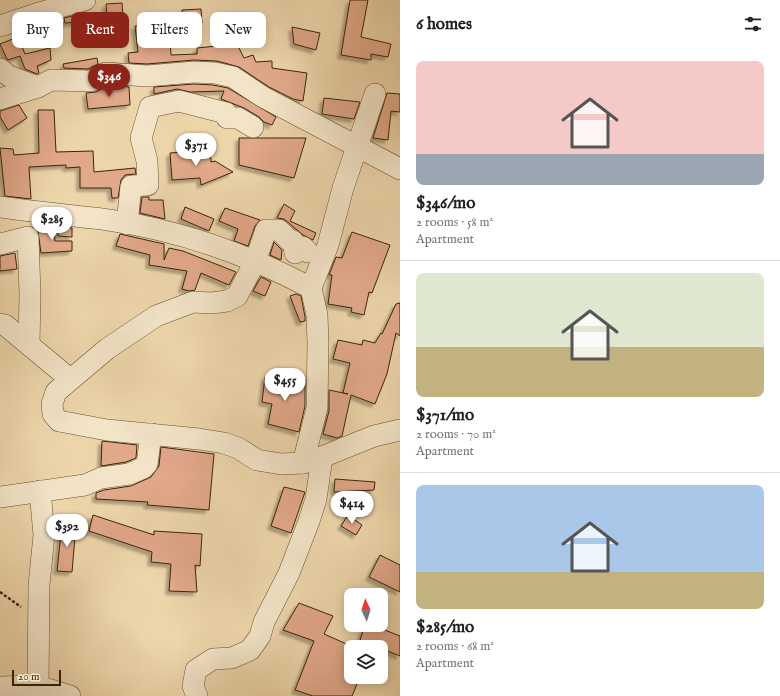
<!DOCTYPE html>
<html lang="en">
<head>
<meta charset="utf-8">
<style>
	:root { --surface:#fff; --page:#f6f6f6; --text:#202124; --muted:#757577; --line:#e0e0e0; --accent:#8f2418 }
	body { margin:0; font-family:"IM FELL English",serif; background:var(--page); color:var(--text); height:100vh; display:flex; flex-direction:column; font-size:15px; white-space:nowrap }
	* { box-sizing:border-box; margin:0 }
	p { font-size:13px; color:var(--muted) }
	.icon { flex:none; width:22px; height:22px; fill:none; stroke:currentColor; stroke-width:2; stroke-linecap:round; stroke-linejoin:round }
	.map { position:relative; flex:1; overflow:hidden }
	.sheet { display:flex; flex-direction:column; background:var(--surface); width:380px }
	.sheet>* { flex:none }
	.top-card { position:absolute; left:12px; top:12px; width:328px; height:36px; display:flex; gap:8px }
	.needle { width:26px; rotate:356deg }
	.buttons { position:absolute; left:344px; top:588px; display:grid; gap:8px }
	.buttons a { display:grid; place-items:center; width:44px; height:44px; border-radius:8px; background:var(--surface); box-shadow:0 2px 10px #0003; font-size:20px }
	.scale { position:absolute; left:12px; bottom:10px; width:49px; box-sizing:border-box; padding-left:4px; border:2px solid #392608; border-top:0; font-size:11px; line-height:14px; white-space:nowrap; color:#392608; -webkit-text-stroke:3px #f3e4c8; paint-order:stroke }
	.price { position:absolute; translate:-50% -34px; padding:0 9px; border-radius:14px; background:#fff; color:#222; font-size:13px; line-height:26px; filter:drop-shadow(0 1px 2px #0008) }
	.price::after { content:''; position:absolute; left:50%; top:24px; width:12px; height:9px; margin-left:-6px; background:inherit; clip-path:polygon(0 0,100% 0,50% 100%) }
	.price.active { background:var(--accent); color:#fff }
	ul { padding:0; list-style:none }
	li { display:grid; align-content:center; gap:8px; height:212px; padding:0 16px }
	li+li { border-top:1px solid var(--line) }
	li span { display:grid; place-items:center; height:124px; border-radius:8px; color:#555 }
	li>.icon { margin-inline-start:auto }
	span .icon { width:72px; height:72px; fill:#fffc; stroke-width:1 }
	li b { font-size:17px }
	h2 { display:flex; justify-content:space-between; align-items:center; height:48px; padding:0 16px; font-size:17px }
	.pill { padding:0 14px; border-radius:8px; background:var(--surface); box-shadow:0 2px 10px #0003; font-size:14px; line-height:36px }
	.pill.active { background:var(--accent); color:#fff }
	main { display:flex; flex:1; min-height:0 }
	.map>svg:first-child { display:block }
	.building { fill:#e1a889; stroke:#392608; filter:url(#shadow) }
	.lines { fill:none; stroke-linecap:round; stroke-linejoin:round }
	.minor-casing { stroke:#665230; stroke-width:22 }
	.path { stroke:#392608; stroke-width:2.5; stroke-dasharray:3 2; stroke-linecap:butt }
	.minor { stroke:#f3e4c8; stroke-width:21 }
</style>
</head>
<body>
<main>
<div class="map">
<svg width="400" height="696" viewBox="0 0 400 696">
	<defs>
		<filter id="shadow"><feDropShadow dx="-3.5" dy="3.5" stdDeviation="1" flood-color="#0004"/></filter>
	</defs>
	<rect width="100%" height="100%" fill="#edd5aa"/>
	<filter id="stains"><feTurbulence type="fractalNoise" baseFrequency=".005" numOctaves="4"/><feColorMatrix values="0 0 0 0 .2 0 0 0 0 .09 0 0 0 0 .02 0 0 0 .5 -.17"/></filter>
	<radialGradient id="worn" r=".72"><stop offset=".6" stop-color="#630" stop-opacity="0"/><stop offset="1" stop-color="#630" stop-opacity=".3"/></radialGradient>
	<g class="building">
		<polygon points="350,0 368,0 361,37 391,44 388,57 371,54 371,60 341,55"/>
		<polygon points="122,3 123,16 107,17 106,4"/>
		<polygon points="201,9 202,23 183,24 182,10"/>
		<polygon points="80,14 81,22 65,23 64,18"/>
		<polygon points="169,24 171,55 197,54 197,48 237,44 244,58 253,55 256,62 272,61 272,68 307,73 303,101 293,99 269,87 239,67 217,61 194,60 147,64 129,63 128,53 138,52 135,26"/>
		<polygon points="292,27 320,33 316,50 294,44"/>
		<polygon points="18,37 25,54 50,48 51,60 37,66 39,73 37,74 25,69 20,56 8,60 7,59 0,44"/>
		<polygon points="97,58 98,64 88,69 64,68 63,64"/>
		<polygon points="194,84 213,85 228,88 276,117 272,125 264,122 259,117 244,108 221,99 224,91 190,92 177,89 154,94 154,87"/>
		<polygon points="122,86 129,87 130,105 88,109 86,93 96,92 103,88"/>
		<polygon points="387,93 400,94 400,112 391,111 388,140 373,138"/>
		<polygon points="324,98 360,102 354,119 322,114"/>
		<polygon points="19,105 27,118 8,130 0,117 0,111"/>
		<polygon points="38,110 54,110 56,152 93,151 94,172 135,168 136,174 125,175 121,180 118,198 112,198 111,188 80,188 80,167 66,168 66,165 29,167 31,199 5,196 0,148 13,149 14,155 39,153"/>
		<polygon points="239,138 306,138 294,178 239,165"/>
		<polygon points="199,151 211,158 211,162 215,161 233,172 201,185 200,178 172,180 170,153"/>
		<polygon points="142,197 149,197 149,200 163,200 165,219 140,213"/>
		<polygon points="284,204 295,211 290,221 316,233 313,240 303,235 284,219 277,218"/>
		<polygon points="185,207 214,219 209,231 181,219"/>
		<polygon points="225,208 260,220 255,226 248,246 234,241 238,229 219,221"/>
		<polygon points="37,224 54,226 55,241 72,241 72,251 41,253"/>
		<polygon points="58,226 72,228 72,237 58,236"/>
		<polygon points="352,232 390,245 372,293 369,292 364,315 351,312 352,308 328,304 332,275 329,275 336,257 342,258"/>
		<polygon points="120,234 164,244 164,260 169,248 183,251 236,272 229,285 201,273 195,290 189,291 182,289 187,271 149,265 150,255 116,246"/>
		<polygon points="274,242 282,250 281,260 270,255"/>
		<polygon points="15,253 17,269 0,271 0,256"/>
		<polygon points="261,277 271,282 265,296 253,291"/>
		<polygon points="296,294 301,296 305,317 305,321 300,322 290,296"/>
		<polygon points="400,303 400,336 396,333 387,374 375,404 351,395 342,436 337,438 323,434 329,411 329,390 348,394 343,393 350,363 333,359 338,340 362,345 363,340 375,343 381,333 382,334 396,304"/>
		<polygon points="265,377 287,380 287,377 305,379 305,406 299,432 268,424 272,404 262,402"/>
		<polygon points="102,441 137,445 136,458 126,462 101,466"/>
		<polygon points="161,447 214,454 209,510 147,505 148,502 96,499 96,493 104,490 131,486 151,477 159,466"/>
		<polygon points="335,479 375,482 374,490 334,492"/>
		<polygon points="284,487 305,492 291,533 271,526"/>
		<polygon points="93,515 154,535 154,531 202,534 200,566 195,565 197,592 169,591 171,564 151,562 152,552 89,531"/>
		<polygon points="348,515 362,525 356,535 341,526"/>
		<polygon points="62,523 76,525 72,572 57,571"/>
		<polygon points="380,555 400,565 400,592 369,577"/>
		<polygon points="299,603 333,616 324,634 351,646 351,677 360,677 352,696 313,696 295,690 314,641 283,630"/>
		<polygon points="365,625 372,625 400,636 400,656 360,640"/>
	</g>
	<g class="lines">
		<defs>
			<g id="minor">
				<polyline points="0,26 39,13 85,0"/>
				<polyline points="0,69 9,76 38,87 51,80 91,81 106,73 147,76 194,72 215,73 233,77 263,97 400,169"/>
				<polyline points="0,99 38,87"/>
				<path d="M0,207C34,212 68,215 102,219C175,229 247,254 311,288L317,315L318,344L317,408L303,463"/>
				<polyline points="127,224 131,186 148,185 147,161 141,138 150,107 179,101 226,113 227,118 238,118 253,127"/>
				<polyline points="0,244 28,237 30,294 29,345"/>
				<polyline points="308,252 303,247 295,253 293,241 290,241 279,230 266,230 255,262 237,296 227,301 212,303 193,302 156,316 107,349 56,392 52,404 53,414 59,421 107,430 199,439 224,443 238,448 257,460 281,464 303,463 322,457 374,436 400,430"/>
				<polyline points="311,288 328,245 343,188 375,94"/>
				<polyline points="0,324 5,325 70,379"/>
				<polyline points="0,497 85,485 101,478 129,474 143,468 147,464 151,434"/>
				<polyline points="38,686 39,585 44,535 40,491"/>
				<polyline points="0,687 38,686 70,696"/>
				<polyline points="197,696 193,686 196,670 213,659 232,658 250,650 260,636 264,622 289,573 309,521 316,499 322,457"/>
			</g>
		</defs>
		<use href="#minor" class="minor-casing"/>
		<polyline class="path" points="0,592 21,607"/>
		<use href="#minor" class="minor"/>
	</g>
	<rect width="100%" height="100%" filter="url(#stains)"/>
	<rect width="100%" height="100%" fill="url(#worn)"/>
</svg>
<div class="buttons">
<a><svg class="needle" viewBox="-14 -14 28 28"><path d="M0-13l5 13h-10z" fill="#e53935"/><path d="M0 13l5-13h-10z" fill="#757577"/></svg></a>
<a><svg class="icon" aria-label="layers" viewBox="0 0 24 24"><path d="M12 4l9 5-9 5-9-5zM3 14l9 5 9-5"/></svg></a>
</div>
<div class="scale">20 m</div>
<b class="price active" style="left:109px;top:98px">$346</b>
<b class="price" style="left:196px;top:167px">$371</b>
<b class="price" style="left:52px;top:241px">$285</b>
<b class="price" style="left:285px;top:402px">$455</b>
<b class="price" style="left:352px;top:525px">$414</b>
<b class="price" style="left:67px;top:548px">$392</b>
<div class="top-card">
<a class="pill">Buy</a>
<a class="pill active">Rent</a>
<a class="pill">Filters</a>
<a class="pill">New</a>
</div>
</div>
<section class="sheet">
<h2>6 homes<svg class="icon" aria-label="filters" viewBox="0 0 24 24"><path d="M4 7h16M4 17h16"/><circle cx="9" cy="7" r="2"/><circle cx="15" cy="17" r="2"/></svg></h2>
<ul>
<li><span style="background:linear-gradient(#f6c9c9 75%,#9aa5b1 0)"><svg class="icon" aria-label="home" viewBox="0 0 24 24"><path d="M3 11l9-7 9 7M6 9v11h12V9"/></svg></span><div><b>$346/mo</b><p>2 rooms · 58 m²</p><p>Apartment</p></div></li>
<li><span style="background:linear-gradient(#dfe7d0 60%,#c2b280 0)"><svg class="icon" aria-label="home" viewBox="0 0 24 24"><path d="M3 11l9-7 9 7M6 9v11h12V9"/></svg></span><div><b>$371/mo</b><p>2 rooms · 70 m²</p><p>Apartment</p></div></li>
<li><span style="background:linear-gradient(#a9c7e8 70%,#c2b280 0)"><svg class="icon" aria-label="home" viewBox="0 0 24 24"><path d="M3 11l9-7 9 7M6 9v11h12V9"/></svg></span><div><b>$285/mo</b><p>2 rooms · 68 m²</p><p>Apartment</p></div></li>
</ul>
</section>
</main>
</body>
</html>
